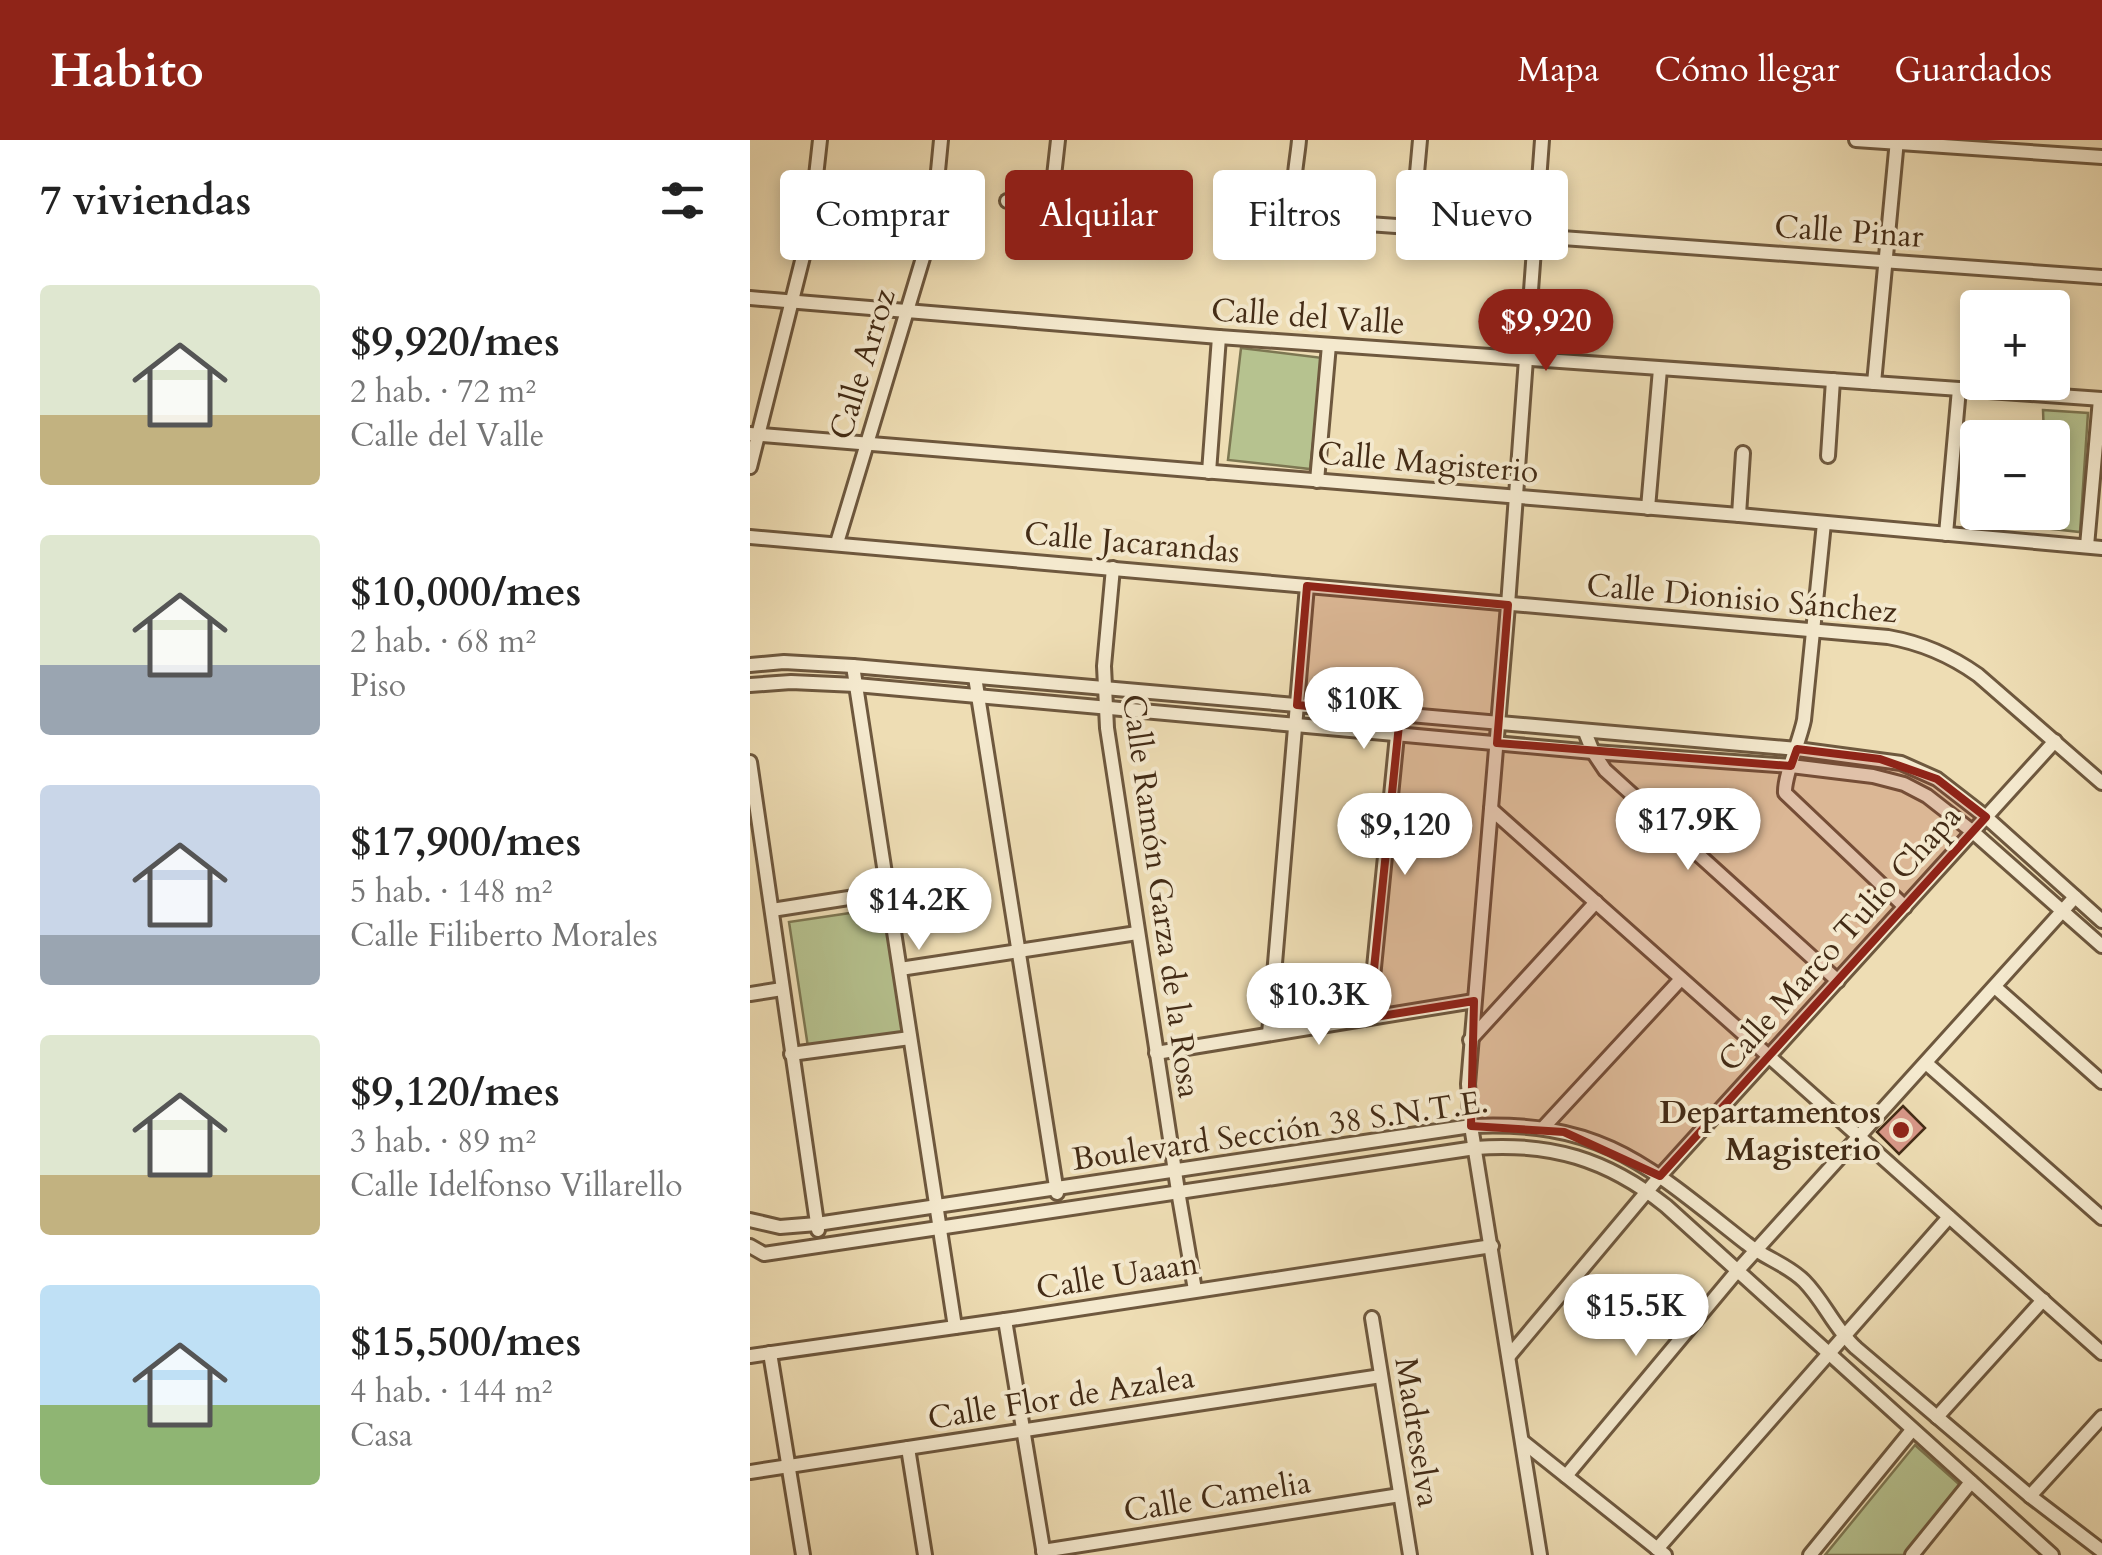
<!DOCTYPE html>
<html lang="es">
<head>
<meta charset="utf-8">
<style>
	:root { --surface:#fff; --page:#f6f6f6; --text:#222; --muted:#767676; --accent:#8f2418 }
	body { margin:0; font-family:Cardo,serif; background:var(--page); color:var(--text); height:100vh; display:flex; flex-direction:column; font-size:38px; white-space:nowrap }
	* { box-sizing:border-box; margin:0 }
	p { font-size:32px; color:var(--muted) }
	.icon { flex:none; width:55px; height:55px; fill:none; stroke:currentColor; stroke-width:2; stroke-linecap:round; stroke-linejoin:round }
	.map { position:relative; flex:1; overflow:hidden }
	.side { display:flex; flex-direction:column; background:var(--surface); width:750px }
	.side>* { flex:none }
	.hud { position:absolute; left:30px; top:30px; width:950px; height:90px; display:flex; gap:20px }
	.tools { position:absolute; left:1210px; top:150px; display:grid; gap:20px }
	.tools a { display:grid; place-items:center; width:110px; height:110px; border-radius:10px; background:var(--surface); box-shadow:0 5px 15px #0003; font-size:50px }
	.price { position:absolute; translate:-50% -85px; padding:0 22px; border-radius:35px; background:#fff; color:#222; font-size:32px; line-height:65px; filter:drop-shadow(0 2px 5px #0008) }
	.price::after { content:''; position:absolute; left:50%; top:60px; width:30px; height:22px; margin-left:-15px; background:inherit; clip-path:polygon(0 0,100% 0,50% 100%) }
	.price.active { background:var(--accent); color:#fff }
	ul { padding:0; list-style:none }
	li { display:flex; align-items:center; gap:30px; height:250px; padding:0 40px }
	li span { display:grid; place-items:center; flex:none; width:280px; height:200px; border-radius:10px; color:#555 }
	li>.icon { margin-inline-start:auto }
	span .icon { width:120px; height:120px; fill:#fffc; stroke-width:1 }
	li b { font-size:42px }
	h2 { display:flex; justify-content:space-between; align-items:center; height:120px; padding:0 40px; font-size:42px }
	.chip { padding:0 35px; border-radius:10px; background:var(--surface); box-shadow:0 5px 15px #0003; font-size:35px; line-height:90px }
	.chip.active { background:var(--accent); color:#fff }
	header { display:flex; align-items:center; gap:60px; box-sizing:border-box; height:140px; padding:0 50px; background:var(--accent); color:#fff }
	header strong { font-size:48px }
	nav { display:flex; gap:55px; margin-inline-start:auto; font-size:35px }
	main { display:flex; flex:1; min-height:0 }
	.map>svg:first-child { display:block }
	.green { fill:#b6c28f; stroke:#7d7752; stroke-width:2.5; fill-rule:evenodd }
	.building { fill:#d99889; stroke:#442c16; stroke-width:2.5 }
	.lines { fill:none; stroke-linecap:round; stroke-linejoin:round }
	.minor-casing { stroke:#6e583e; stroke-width:18 }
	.minor { stroke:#f4e9ce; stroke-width:12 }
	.marked { fill:#8f2418; fill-opacity:0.2; stroke:#8f2418; stroke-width:8; stroke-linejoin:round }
	.poi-dot { fill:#8f2418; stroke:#f4e9ce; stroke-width:4 }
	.labels { text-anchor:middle; stroke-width:8; stroke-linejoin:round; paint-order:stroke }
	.street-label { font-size:32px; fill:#442c16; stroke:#f4e9ce }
	.poi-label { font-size:32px; font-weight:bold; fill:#442c16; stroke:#f4e9ce; text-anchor:end }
</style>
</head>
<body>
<header>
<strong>Habito</strong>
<nav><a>Mapa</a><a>Cómo llegar</a><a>Guardados</a></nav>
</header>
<main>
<section class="side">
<h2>7 viviendas<svg class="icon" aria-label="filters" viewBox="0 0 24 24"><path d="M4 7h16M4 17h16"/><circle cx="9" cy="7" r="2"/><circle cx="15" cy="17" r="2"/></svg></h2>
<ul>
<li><span style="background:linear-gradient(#dfe7d0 65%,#c2b280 0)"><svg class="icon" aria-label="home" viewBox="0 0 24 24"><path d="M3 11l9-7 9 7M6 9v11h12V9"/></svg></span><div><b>$9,920/mes</b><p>2 hab. · 72 m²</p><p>Calle del Valle</p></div></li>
<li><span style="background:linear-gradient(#dfe7d0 65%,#9aa5b1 0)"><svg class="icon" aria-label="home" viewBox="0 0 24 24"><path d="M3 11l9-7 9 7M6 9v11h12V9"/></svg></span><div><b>$10,000/mes</b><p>2 hab. · 68 m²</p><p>Piso</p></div></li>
<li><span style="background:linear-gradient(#c9d6e8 75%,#9aa5b1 0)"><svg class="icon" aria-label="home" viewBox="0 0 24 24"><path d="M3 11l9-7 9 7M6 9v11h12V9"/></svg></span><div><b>$17,900/mes</b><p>5 hab. · 148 m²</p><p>Calle Filiberto Morales</p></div></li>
<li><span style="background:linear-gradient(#dfe7d0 70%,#c2b280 0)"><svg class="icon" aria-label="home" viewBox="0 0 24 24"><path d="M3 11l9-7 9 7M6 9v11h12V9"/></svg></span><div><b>$9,120/mes</b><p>3 hab. · 89 m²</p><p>Calle Idelfonso Villarello</p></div></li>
<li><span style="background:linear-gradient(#bfe0f5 60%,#8fb573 0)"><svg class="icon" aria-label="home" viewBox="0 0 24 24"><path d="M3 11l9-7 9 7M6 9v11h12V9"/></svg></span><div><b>$15,500/mes</b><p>4 hab. · 144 m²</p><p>Casa</p></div></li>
</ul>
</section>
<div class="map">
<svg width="1352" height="1415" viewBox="0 0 1352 1415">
	<rect width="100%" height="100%" fill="#eeddb4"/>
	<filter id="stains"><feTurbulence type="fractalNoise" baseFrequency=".002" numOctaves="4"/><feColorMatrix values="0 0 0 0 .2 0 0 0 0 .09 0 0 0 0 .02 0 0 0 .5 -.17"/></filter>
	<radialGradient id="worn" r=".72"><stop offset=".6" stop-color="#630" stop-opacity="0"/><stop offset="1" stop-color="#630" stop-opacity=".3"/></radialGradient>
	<g class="green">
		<polygon points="491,208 573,218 560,329 478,320"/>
		<path d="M1293,270L1338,273L1330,392L1213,379L1223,290L1294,297ZM1228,298H1302V372H1228Z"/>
		<polygon points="134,768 154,892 58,907 39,782"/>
		<polygon points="1165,1305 1210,1345 1155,1415 1075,1415"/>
	</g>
	<polygon class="building" points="1153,966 1175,988 1149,1014 1127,992"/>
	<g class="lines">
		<defs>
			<g id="minor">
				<path d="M549,0C548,17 538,60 549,73C553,79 556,78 563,80L1352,137"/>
				<polyline points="1106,0 1352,17"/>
				<polyline points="257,61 350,66"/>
				<polyline points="301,63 308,0"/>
				<polyline points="662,88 670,0"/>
				<polyline points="0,158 469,197 1352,259"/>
				<polyline points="1124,243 1147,0"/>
				<polyline points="0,294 989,375 1352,408"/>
				<polyline points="1078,316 1083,240"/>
				<polyline points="0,327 56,105 63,63 70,0"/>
				<polyline points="459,332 469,197"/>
				<polyline points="567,341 579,205"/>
				<polyline points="898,368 910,229"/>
				<polyline points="989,375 993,313"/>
				<path d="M1074,383L1054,580C1050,600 1034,636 1035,653L1155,767"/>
				<polyline points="1196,394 1209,249"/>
				<path d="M0,397L1138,497C1172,503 1200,515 1228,535L1352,643"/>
				<polyline points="87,403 179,98 185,62 191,0"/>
				<polyline points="1337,406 1350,259"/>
				<polyline points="363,428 354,526 357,588 428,1051 445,1150"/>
				<polyline points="0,525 34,522 103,526 1047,609 1151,623 1187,639 1236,677 1352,781"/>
				<polyline points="103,526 205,1187"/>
				<polyline points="225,537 307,1053"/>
				<polyline points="0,545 41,542 106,545 843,612 1041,626 1123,636 1154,644 1177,656 1223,692 1352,806"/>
				<polyline points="835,592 843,612 855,630 1088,841"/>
				<polyline points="0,622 68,1090"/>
				<polyline points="741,669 1352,1213"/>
				<polyline points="22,770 137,752"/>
				<polyline points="150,829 387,793"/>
				<polyline points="1245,847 1352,942"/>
				<polyline points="0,854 32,849"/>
				<polyline points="619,878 649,575"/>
				<polyline points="519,894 557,446"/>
				<polyline points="720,900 846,762"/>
				<polyline points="406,913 724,861"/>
				<polyline points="41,914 160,898"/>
				<polyline points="1176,923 1352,1078"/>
				<polyline points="793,988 931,839"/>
				<path d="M0,1080L30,1087L67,1084L721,986C853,980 898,1026 996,1103C1014,1118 1037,1124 1054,1141C1074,1161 1084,1188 1106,1208L1280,1356L1352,1411"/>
				<path d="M0,1106L14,1114L725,1008C800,1002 857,1019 916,1066L1302,1415"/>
				<polyline points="622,1178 660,1415"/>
				<polyline points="255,1180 294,1415"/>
				<polyline points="20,1213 53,1415"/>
				<polyline points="0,1216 255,1180 742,1106"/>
				<polyline points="759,1216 910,1036 1305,601"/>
				<polyline points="1187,1277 1293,1160"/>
				<polyline points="772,1301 915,1415"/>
				<polyline points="158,1308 175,1415"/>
				<polyline points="0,1332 631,1236"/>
				<polyline points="816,1336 988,1130 1325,757"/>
				<polyline points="1280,1356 1352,1277"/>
				<polyline points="907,1409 1199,1077"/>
				<polyline points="293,1411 650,1355"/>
				<polyline points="790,1415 721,986 718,944 758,465 792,0"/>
				<polyline points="1060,1415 1162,1290"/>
				<polyline points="1162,1415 1221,1342"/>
			</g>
		</defs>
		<use href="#minor" class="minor-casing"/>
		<use href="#minor" class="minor"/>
	</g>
	<path class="marked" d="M557,446L758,465L747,603L1041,626L1047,609L1130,619L1187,639L1236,677L910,1036L814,992L721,986L724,861L619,878L650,575L547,565Z"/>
	<circle class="poi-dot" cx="1151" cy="990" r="10"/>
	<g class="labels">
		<g class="street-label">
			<text transform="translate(1099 91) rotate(4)" y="11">Calle Pinar</text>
			<text transform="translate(558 176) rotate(4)" y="11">Calle del Valle</text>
			<text transform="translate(112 224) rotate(-73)" y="11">Calle Arroz</text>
			<text transform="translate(678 322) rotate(5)" y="11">Calle Magisterio</text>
			<text transform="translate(382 402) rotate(5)" y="11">Calle Jacarandas</text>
			<text transform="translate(992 458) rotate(5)" y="11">Calle Dionisio Sánchez</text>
			<text transform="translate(412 756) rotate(82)" y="11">Calle Ramón Garza de la Rosa</text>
			<text transform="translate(1089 798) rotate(-48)" y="11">Calle Marco Tulio Chapa</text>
			<text transform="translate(530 990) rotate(-8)" y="11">Boulevard Sección 38 S.N.T.E.</text>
			<text transform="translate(367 1135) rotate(-9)" y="11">Calle Uaaan</text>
			<text transform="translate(311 1257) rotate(-9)" y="11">Calle Flor de Azalea</text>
			<text transform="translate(668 1292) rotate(81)" y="11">Madreselva</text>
			<text transform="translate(467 1356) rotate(-9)" y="11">Calle Camelia</text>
		</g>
		<g class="poi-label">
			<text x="1131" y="983">Departamentos<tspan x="1131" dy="37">Magisterio</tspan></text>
		</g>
	</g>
	<rect width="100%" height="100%" filter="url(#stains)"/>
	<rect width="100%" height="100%" fill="url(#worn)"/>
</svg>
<div class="tools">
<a>+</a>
<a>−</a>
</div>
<b class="price active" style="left:796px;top:234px">$9,920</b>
<b class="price" style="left:614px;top:612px">$10K</b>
<b class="price" style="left:938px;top:733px">$17.9K</b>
<b class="price" style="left:655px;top:738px">$9,120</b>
<b class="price" style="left:169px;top:813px">$14.2K</b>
<b class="price" style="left:569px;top:908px">$10.3K</b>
<b class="price" style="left:886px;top:1219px">$15.5K</b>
<div class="hud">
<a class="chip">Comprar</a>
<a class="chip active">Alquilar</a>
<a class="chip">Filtros</a>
<a class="chip">Nuevo</a>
</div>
</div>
</main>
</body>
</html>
